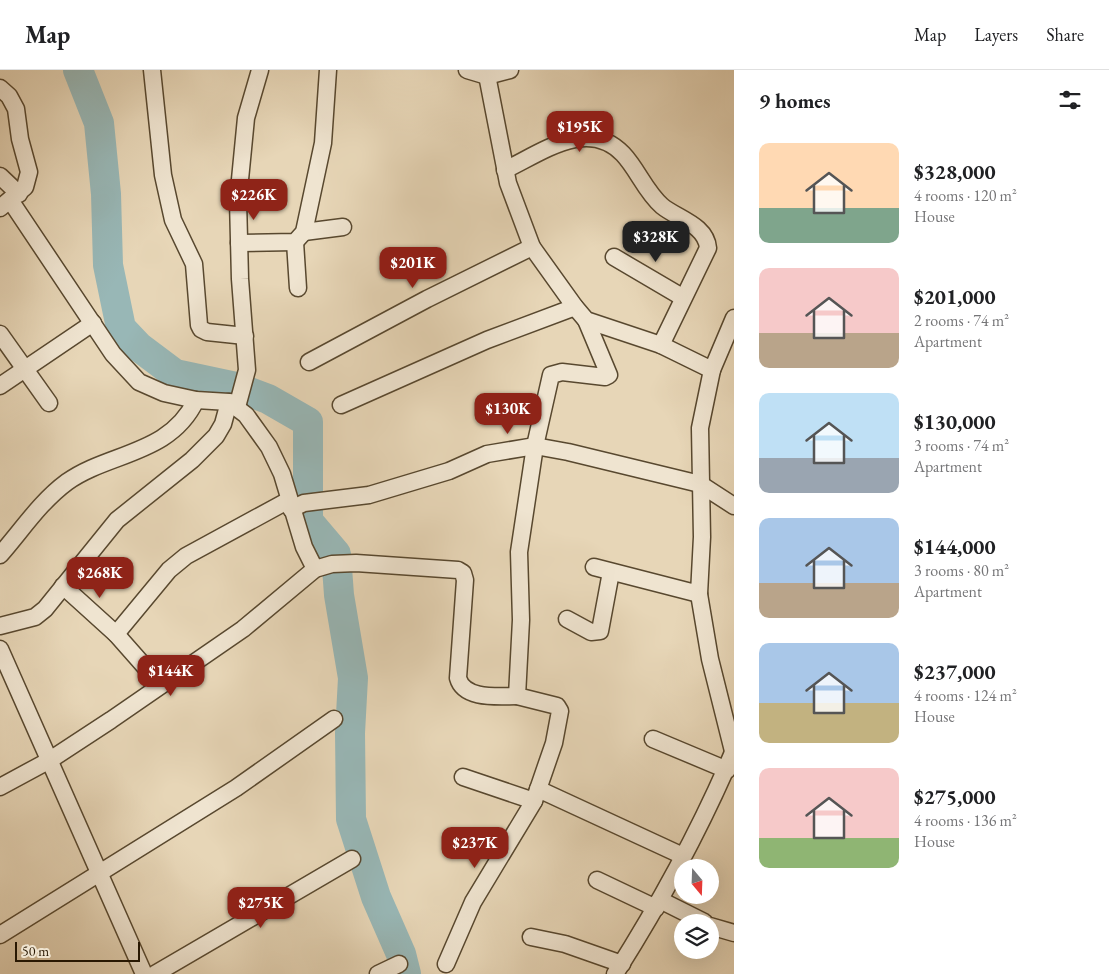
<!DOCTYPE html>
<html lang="en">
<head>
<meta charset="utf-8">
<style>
	:root { --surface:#fff; --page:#f6f6f6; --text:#202124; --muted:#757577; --line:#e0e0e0; --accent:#8f2418 }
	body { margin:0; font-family:"EB Garamond",serif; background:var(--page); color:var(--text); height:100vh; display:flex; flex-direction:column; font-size:19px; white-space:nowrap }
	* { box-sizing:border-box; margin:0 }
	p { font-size:16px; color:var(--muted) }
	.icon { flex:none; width:28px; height:28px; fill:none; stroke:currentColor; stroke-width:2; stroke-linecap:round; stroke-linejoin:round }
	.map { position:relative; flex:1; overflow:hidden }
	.details { display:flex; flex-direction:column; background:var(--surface); width:375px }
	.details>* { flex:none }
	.needle { width:32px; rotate:161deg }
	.tools { position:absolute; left:674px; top:789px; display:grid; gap:10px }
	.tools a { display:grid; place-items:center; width:45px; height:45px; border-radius:50%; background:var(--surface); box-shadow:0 5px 20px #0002; font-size:25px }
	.scale { position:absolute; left:15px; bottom:12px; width:125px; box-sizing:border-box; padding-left:5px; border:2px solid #291802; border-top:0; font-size:14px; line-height:18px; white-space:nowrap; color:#291802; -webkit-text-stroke:4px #efe4d0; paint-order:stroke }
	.price { position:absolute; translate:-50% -42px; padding:0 11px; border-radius:10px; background:var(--accent); color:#fff; font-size:16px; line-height:32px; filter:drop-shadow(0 1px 2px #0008) }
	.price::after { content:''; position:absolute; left:50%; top:30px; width:15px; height:11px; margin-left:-8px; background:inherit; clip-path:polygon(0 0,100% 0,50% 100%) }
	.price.on { background:#222; color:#fff }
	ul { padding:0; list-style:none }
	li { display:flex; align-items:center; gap:15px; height:125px; padding:0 25px }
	li span { display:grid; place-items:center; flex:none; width:140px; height:100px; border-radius:10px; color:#555 }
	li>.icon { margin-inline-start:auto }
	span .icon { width:60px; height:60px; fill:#fffc; stroke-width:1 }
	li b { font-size:21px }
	h2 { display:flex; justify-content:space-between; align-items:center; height:60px; padding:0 25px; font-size:21px }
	header { display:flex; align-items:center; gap:30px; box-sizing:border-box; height:70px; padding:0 25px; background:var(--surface); border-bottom:1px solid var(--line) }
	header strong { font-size:24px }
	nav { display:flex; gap:28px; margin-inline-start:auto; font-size:18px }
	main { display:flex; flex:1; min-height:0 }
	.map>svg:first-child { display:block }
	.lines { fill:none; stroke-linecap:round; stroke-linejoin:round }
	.river { stroke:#98b7b6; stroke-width:30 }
	.minor-casing { stroke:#58482f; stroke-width:19 }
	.minor { stroke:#efe4d0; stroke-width:16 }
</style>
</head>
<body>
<header>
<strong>Map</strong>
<nav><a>Map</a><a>Layers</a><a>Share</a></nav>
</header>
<main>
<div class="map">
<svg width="734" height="904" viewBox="0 0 734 904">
	<rect width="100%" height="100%" fill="#e7d6b7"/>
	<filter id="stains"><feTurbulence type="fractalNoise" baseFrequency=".004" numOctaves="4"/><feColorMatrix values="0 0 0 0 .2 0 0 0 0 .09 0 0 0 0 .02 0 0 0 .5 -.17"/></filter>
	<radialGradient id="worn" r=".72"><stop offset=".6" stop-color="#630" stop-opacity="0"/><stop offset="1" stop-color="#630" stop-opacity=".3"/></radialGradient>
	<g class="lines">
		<polyline class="river" points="78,0 99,53 106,124 108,195 121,258 139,277 175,304 236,317 268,329 308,352 308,451 336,484 339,525 353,608 350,663 351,749 376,827 401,884 406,904"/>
		<defs>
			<g id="minor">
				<polyline points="152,0 163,105 173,150 194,194 199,255 201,259 207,262 245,266"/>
				<polyline points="467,0 487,6 510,0"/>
				<polyline points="486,0 508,113 532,177 575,237 586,250 661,275 712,300 734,248"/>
				<polyline points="0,18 9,26 16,39 20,69 29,102 25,117 0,138"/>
				<path d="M505,100C541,83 588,47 623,84C638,100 645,121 662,136C678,149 706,155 708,178L661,275"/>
				<polyline points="0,106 19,124"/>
				<polyline points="10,130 113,284 139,312 164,323 196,330 229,332 246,345 269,377 282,404 304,477 315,499"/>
				<polyline points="304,162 343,157"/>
				<polyline points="295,172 298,218"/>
				<polyline points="239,173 295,172 304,162 323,73 328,0"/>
				<polyline points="614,187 682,227"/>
				<polyline points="0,264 49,333"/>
				<polyline points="309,292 427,229 532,177"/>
				<polyline points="0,316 93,253"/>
				<polyline points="341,335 487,270 575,237"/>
				<polyline points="237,337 247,300 240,209 238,130 246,48 260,0"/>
				<polyline points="291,439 304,433 369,425 449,401 487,384 535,376 568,382 700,414 734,436"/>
				<path d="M0,485C22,460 40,432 67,412C109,382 170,385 196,330"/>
				<polyline points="594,497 699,524 702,467 700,358 712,300"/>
				<polyline points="63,516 116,564 161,615"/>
				<polyline points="699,524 710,589 733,681"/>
				<polyline points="567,549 591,562 600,561 611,502"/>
				<polyline points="0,556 35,547 45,539 117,450 192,390 216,366 223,354 229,332"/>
				<polyline points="116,564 169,500 186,486 289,430"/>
				<polyline points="0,579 144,904"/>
				<polyline points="653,669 727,700"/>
				<polyline points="463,707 534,731"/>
				<path d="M0,717L50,690L111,650L243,559L315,499L332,494L356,493L458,500L463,503L465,510L458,608C464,630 498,626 517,626"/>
				<polyline points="538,719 683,786"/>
				<polyline points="597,810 656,838"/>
				<polyline points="660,830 704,852"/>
				<polyline points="710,856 734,863"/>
				<polyline points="0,865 236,718 334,649"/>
				<polyline points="531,867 565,874 622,894"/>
				<polyline points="446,894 473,832 534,731 554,673 560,641 557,636 517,626 521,550 519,482 535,376 551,305 562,302 605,307 609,305 586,250"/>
				<polyline points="155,904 352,789"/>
				<polyline points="378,904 399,894"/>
				<path d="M615,904C660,833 701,758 734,680"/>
			</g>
		</defs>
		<use href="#minor" class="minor-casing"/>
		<use href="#minor" class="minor"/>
	</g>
	<rect width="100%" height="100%" filter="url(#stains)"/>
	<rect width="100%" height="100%" fill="url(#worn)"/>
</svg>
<div class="tools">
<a><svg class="needle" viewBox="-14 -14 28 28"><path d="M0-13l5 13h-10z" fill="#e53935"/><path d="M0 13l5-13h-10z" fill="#757577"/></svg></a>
<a><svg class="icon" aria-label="layers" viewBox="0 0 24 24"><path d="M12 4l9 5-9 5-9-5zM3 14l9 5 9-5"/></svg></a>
</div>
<div class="scale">50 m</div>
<b class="price" style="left:580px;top:83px">$195K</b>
<b class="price" style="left:254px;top:151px">$226K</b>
<b class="price on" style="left:656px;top:193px">$328K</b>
<b class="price" style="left:413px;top:219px">$201K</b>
<b class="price" style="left:508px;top:365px">$130K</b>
<b class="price" style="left:100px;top:529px">$268K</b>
<b class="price" style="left:171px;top:627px">$144K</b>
<b class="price" style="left:475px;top:799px">$237K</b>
<b class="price" style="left:261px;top:859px">$275K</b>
</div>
<section class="details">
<h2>9 homes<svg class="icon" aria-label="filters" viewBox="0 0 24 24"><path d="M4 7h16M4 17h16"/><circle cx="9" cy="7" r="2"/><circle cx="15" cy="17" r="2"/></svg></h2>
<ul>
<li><span style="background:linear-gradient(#ffd9b3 65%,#7fa58c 0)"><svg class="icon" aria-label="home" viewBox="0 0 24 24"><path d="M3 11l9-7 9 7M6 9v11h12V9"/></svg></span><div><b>$328,000</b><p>4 rooms · 120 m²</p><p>House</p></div></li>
<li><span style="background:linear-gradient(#f6c9c9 65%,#b9a48a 0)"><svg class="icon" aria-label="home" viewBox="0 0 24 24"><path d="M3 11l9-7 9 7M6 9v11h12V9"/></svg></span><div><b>$201,000</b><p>2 rooms · 74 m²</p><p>Apartment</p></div></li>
<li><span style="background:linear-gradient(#bfe0f5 65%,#9aa5b1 0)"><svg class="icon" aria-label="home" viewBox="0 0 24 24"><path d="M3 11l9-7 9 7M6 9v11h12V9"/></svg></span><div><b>$130,000</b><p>3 rooms · 74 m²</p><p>Apartment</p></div></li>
<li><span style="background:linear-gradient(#a9c7e8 65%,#b9a48a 0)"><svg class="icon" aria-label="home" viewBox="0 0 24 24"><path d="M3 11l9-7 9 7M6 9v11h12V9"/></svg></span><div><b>$144,000</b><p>3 rooms · 80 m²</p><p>Apartment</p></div></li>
<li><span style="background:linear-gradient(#a9c7e8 60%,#c2b280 0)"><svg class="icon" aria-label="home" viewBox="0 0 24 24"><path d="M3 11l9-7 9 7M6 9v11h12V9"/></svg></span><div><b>$237,000</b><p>4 rooms · 124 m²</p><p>House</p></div></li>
<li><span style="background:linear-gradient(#f6c9c9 70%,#8fb573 0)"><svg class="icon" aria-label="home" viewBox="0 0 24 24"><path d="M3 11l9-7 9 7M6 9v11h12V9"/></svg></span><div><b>$275,000</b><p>4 rooms · 136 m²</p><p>House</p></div></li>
</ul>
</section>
</main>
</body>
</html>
